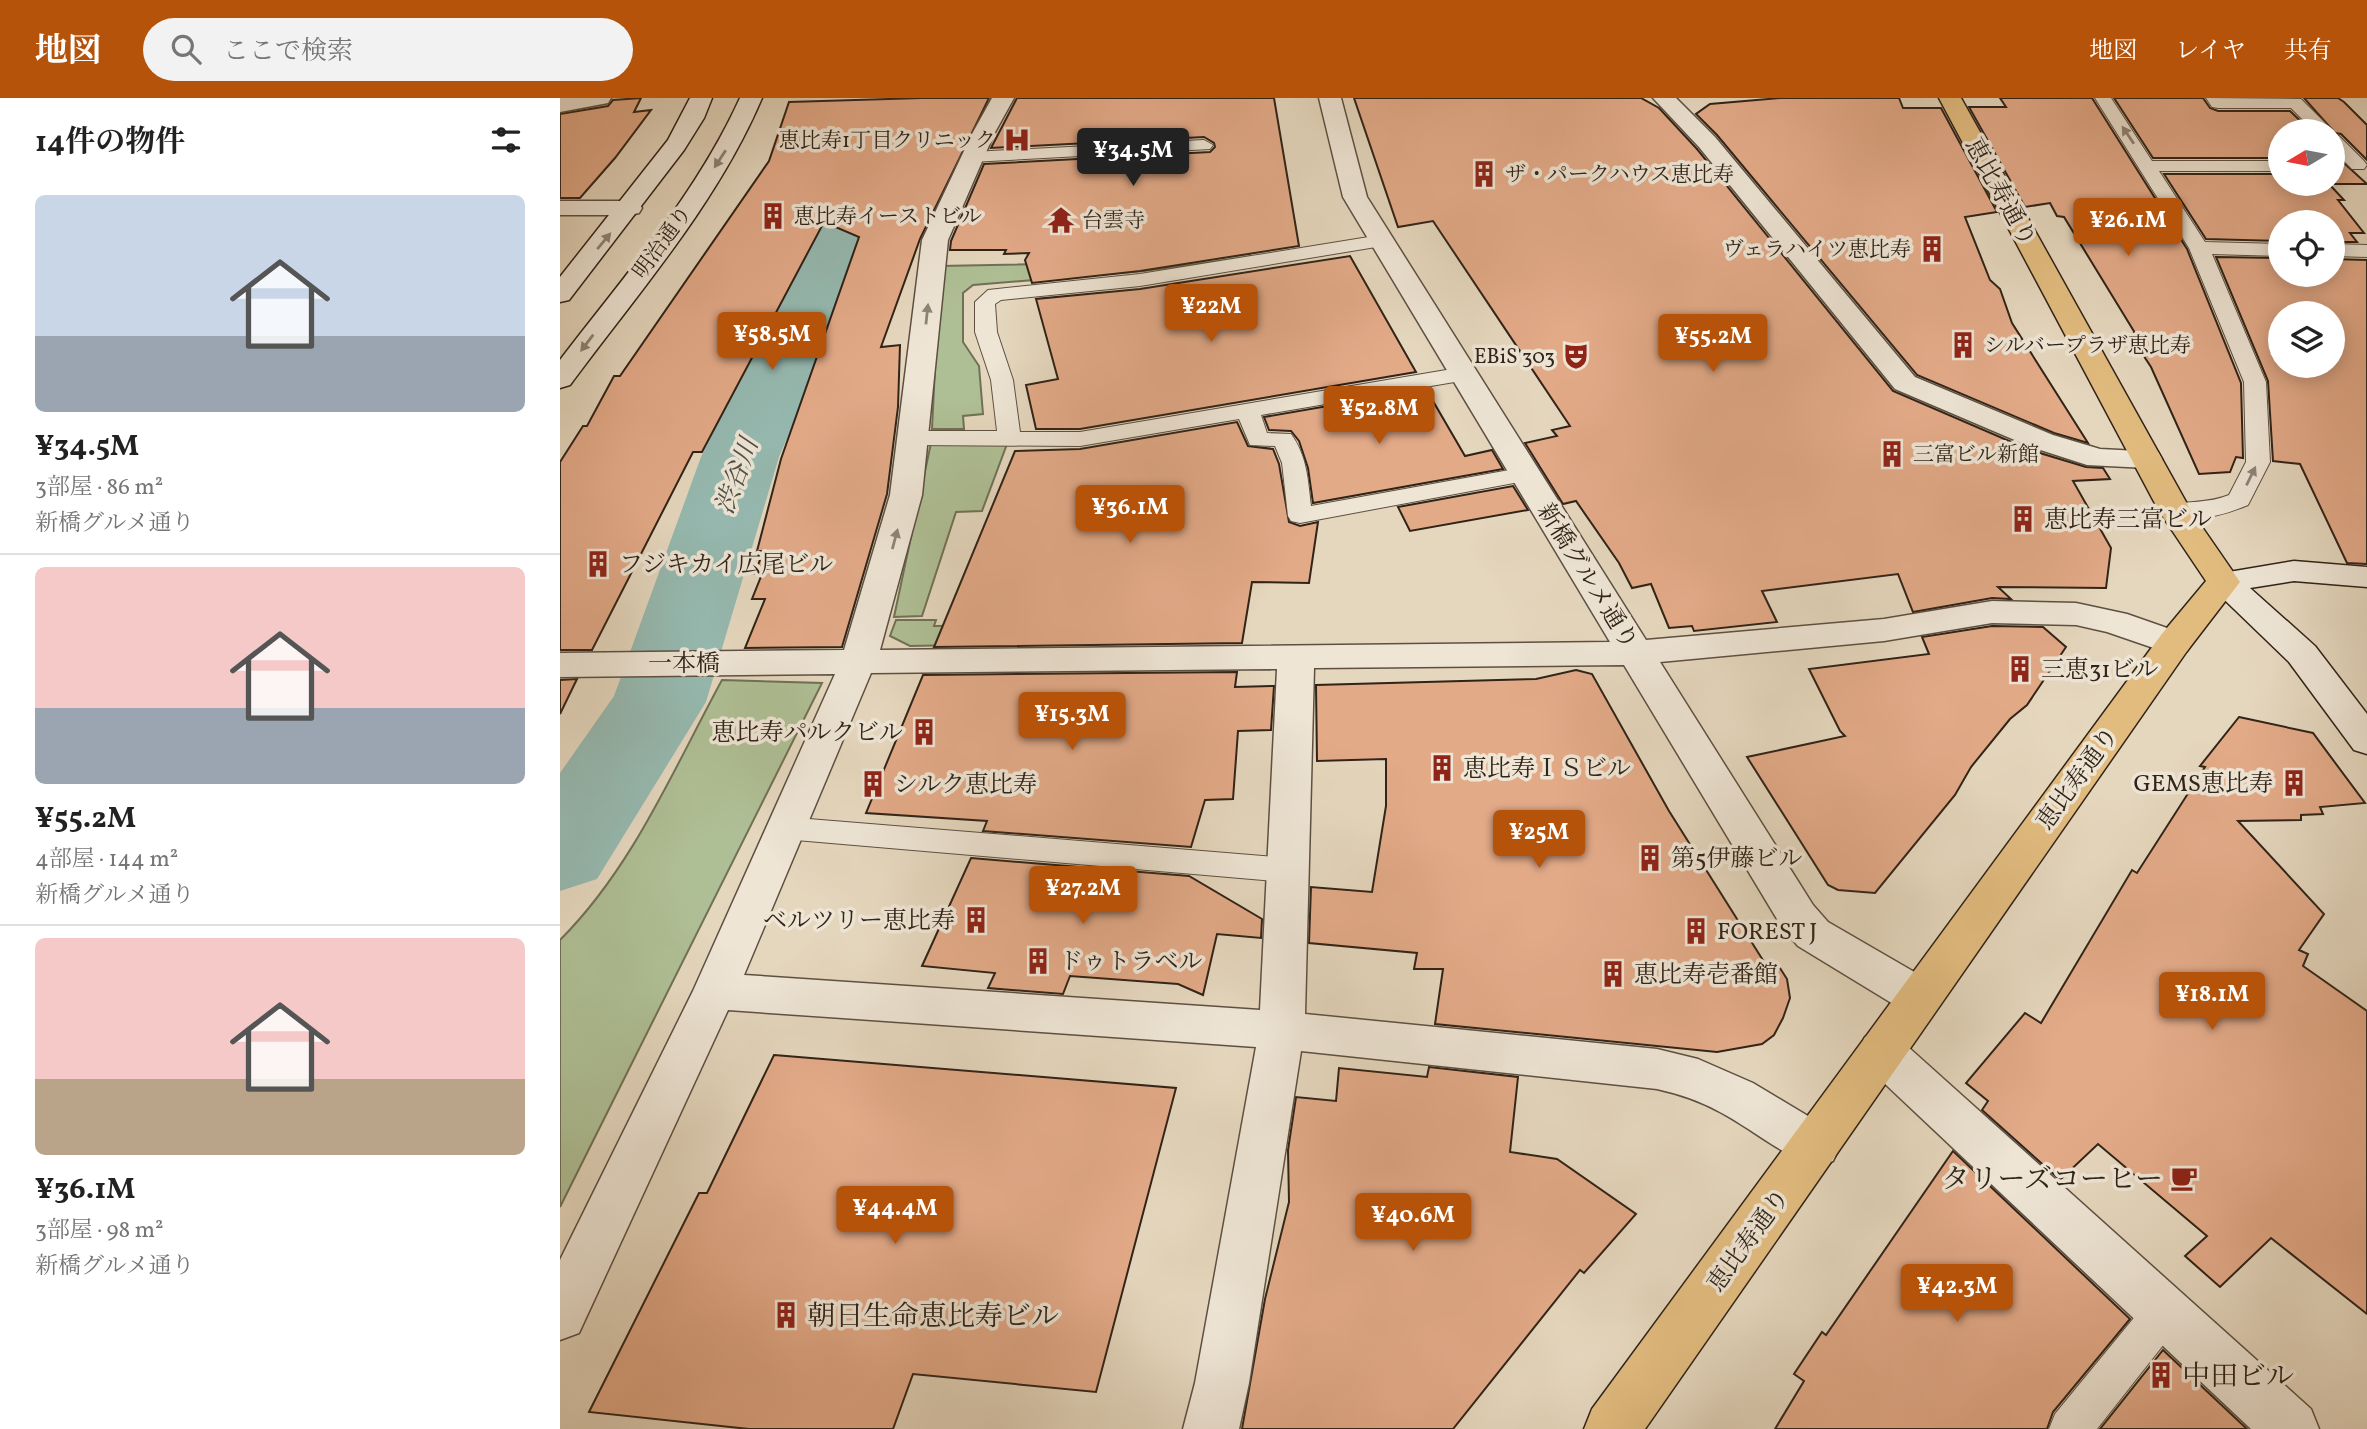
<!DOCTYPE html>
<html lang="ja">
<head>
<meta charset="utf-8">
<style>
	:root { --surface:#fff; --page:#f2f2f2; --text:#222; --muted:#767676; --line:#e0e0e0; --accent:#b45309 }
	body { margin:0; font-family:Vollkorn,"Noto Serif JP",serif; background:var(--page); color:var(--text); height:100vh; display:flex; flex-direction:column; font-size:26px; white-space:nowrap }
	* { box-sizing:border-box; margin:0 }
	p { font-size:23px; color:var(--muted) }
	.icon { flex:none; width:38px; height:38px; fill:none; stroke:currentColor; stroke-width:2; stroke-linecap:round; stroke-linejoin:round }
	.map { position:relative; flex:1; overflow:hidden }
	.panel { display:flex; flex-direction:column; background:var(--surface); width:560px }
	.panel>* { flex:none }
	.needle { width:46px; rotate:260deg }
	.tools { position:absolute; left:1708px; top:21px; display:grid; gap:14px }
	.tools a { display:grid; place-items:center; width:77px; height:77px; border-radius:50%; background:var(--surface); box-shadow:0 4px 18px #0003; font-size:35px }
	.price { position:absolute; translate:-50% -60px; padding:0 16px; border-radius:7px; background:var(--accent); color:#fff; font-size:23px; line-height:46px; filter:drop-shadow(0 2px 4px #0008) }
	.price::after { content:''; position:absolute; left:50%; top:42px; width:21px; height:16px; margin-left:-10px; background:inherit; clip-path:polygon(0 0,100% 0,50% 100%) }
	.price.active { background:#222; color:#fff }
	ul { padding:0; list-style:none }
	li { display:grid; align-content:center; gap:14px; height:371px; padding:0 35px }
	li+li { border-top:2px solid var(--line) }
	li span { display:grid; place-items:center; height:217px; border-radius:10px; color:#555 }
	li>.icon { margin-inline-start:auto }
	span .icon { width:126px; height:126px; fill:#fffc; stroke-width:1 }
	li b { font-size:30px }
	h2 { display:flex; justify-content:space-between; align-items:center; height:84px; padding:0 35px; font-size:30px }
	header { display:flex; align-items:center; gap:42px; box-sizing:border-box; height:98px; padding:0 35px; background:var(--accent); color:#fff }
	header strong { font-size:33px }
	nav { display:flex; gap:38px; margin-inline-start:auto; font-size:24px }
	.search { width:490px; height:63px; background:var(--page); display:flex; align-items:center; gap:18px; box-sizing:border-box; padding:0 24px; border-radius:38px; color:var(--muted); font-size:26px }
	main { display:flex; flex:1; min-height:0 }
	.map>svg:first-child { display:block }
	.green { fill:#afbf95; stroke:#707156; stroke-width:2 }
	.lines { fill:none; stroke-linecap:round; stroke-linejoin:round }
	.river { fill:#96bab1; fill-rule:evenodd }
	.building { fill:#e3aa88; stroke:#302318; stroke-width:2; fill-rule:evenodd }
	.lane-casing { stroke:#5d5042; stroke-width:2 }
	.street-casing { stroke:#5d5042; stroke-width:3 }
	.secondary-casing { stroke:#302318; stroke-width:3 }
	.primary-casing { stroke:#302318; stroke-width:3 }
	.lane { fill:#eee5d5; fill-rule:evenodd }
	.street { fill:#eee5d5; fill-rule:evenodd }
	.secondary { fill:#eee5d5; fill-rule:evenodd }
	.primary { fill:#e2bc7f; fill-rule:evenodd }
	.oneway { fill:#8f8476 }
	.labels { text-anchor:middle; stroke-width:7; stroke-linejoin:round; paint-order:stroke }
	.far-poi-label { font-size:21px; fill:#302318; stroke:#eee5d5; text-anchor:start }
	.far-street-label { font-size:21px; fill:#302318; stroke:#eee5d5 }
	.street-label { font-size:24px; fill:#302318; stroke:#eee5d5 }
	.poi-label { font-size:24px; fill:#302318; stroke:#eee5d5; text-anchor:start }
	.water-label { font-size:26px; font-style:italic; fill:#4f5046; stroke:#eee5d5 }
	.near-poi-label { font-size:28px; fill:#302318; stroke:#eee5d5; text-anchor:start }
</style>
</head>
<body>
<header>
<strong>地図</strong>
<div class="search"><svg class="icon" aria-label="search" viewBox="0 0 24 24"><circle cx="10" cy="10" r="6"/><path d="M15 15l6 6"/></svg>ここで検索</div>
<nav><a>地図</a><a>レイヤ</a><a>共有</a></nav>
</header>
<main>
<section class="panel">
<h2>14件の物件<svg class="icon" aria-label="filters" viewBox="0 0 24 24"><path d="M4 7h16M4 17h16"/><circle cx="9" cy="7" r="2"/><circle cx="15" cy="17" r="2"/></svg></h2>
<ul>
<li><span style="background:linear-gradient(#c9d6e8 65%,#9aa5b1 0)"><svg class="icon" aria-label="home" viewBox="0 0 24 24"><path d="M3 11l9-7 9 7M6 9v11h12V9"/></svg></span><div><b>¥34.5M</b><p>3部屋 · 86 m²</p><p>新橋グルメ通り</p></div></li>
<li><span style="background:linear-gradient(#f6c9c9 65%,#9aa5b1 0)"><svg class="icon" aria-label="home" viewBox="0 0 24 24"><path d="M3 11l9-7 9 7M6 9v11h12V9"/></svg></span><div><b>¥55.2M</b><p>4部屋 · 144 m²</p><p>新橋グルメ通り</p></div></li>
<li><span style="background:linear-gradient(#f6c9c9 65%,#b9a48a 0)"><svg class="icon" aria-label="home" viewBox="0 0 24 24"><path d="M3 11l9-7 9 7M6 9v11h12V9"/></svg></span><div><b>¥36.1M</b><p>3部屋 · 98 m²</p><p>新橋グルメ通り</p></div></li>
</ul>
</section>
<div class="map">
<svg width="1807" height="1331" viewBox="0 0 1807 1331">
	<rect width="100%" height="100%" fill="#e5d7be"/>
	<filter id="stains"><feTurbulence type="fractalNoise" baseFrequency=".00286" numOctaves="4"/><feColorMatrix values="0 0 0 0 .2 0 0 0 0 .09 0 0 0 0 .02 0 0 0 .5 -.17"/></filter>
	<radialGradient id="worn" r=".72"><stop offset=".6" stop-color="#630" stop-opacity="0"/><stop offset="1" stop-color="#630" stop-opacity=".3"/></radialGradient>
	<g class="green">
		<polygon points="689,154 690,159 584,173 413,187 403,195 403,244 419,268 423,316 403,318 404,331 372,331 380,168 583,164"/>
		<polygon points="371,345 447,346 422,413 396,414 362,518 334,519"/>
		<polygon points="336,522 376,522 374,528 458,527 453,546 350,548 330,538"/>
		<path d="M162,582L262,585L0,1109V842C73,769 113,672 162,582Z"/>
	</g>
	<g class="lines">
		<polygon class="river" points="327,0 383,0 317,131 219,359 146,604 37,781 0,793 0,675 54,598 141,359 253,131"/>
	</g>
	<g class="building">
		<polygon points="81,0 74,14 91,12 55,60 20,100 0,100 0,16 48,8 53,2"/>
		<polygon points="362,0 429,0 360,141 321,249 340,247 338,309 327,396 282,549 185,550 205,501 192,501 202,476 195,476 203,453 197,453 221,361 299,139 264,124 142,354 133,354 32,552 0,552 0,364 23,328 27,328 54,278 60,278 209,63 229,4"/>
		<polygon points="457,0 714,0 739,148 580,173 472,185 465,162 469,155 444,156 446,152 390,152 391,143 424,66 650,54 655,49 654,45 644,39 431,50"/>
		<polygon points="794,0 1081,0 1099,10 1137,51 1333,293 1470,352 1526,369 1543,370 1550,381 1513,383 1551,450 1546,490 1438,489 1451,501 1432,500 1353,514 1338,476 1202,493 1217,524 1134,533 1132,528 1109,530 1091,486 1072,490 1059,465 1016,403 1003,406 965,345 997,338 992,332 1010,328 873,123 838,129"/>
		<polygon points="1220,0 1339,0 1343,10 1381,10 1437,114 1405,119 1430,182 1440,191 1452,225 1528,345 1494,335 1357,277 1157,37 1136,16 1150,6"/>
		<polygon points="1440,0 1532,0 1627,151 1681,285 1683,360 1676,359 1670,374 1639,376 1591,269 1570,237 1575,235 1504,119 1497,118 1490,105 1465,109 1409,9 1446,9"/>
		<polygon points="1554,0 1643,0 1650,10 1658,13 1730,13 1751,33 1720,33 1720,60 1593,60"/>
		<polygon points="1744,0 1778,0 1784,4 1807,27 1807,62 1781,36 1775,35"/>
		<polygon points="1773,55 1807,86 1769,86 1784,102 1778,102 1804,135 1790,135 1797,144 1773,144 1773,124 1720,124 1720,143 1646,141 1604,76 1720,76 1720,86 1773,86"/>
		<polygon points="790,158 856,274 520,331 476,331 466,287 498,281 476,201 580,191"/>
		<path d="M1656,159L1720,160V177H1773V161L1807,162V466L1787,465L1740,366L1713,363L1708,283ZM1720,215H1773V268H1720Z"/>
		<polygon points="866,291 905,358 932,352 943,371 753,405 748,370 739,343 731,333 709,332 704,319"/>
		<polygon points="677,324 688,348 713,351 719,366 729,424 740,428 758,424 749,485 692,484 682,545 374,549 455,353 520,351"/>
		<polygon points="953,388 968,412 850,433 838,409"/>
		<polygon points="1432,528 1483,529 1506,549 1467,607 1450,621 1411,669 1395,697 1315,795 1278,792 1268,787 1187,659 1285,638 1280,633 1249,571 1369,556 1362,539"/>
		<polygon points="1016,572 1032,576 1109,713 1206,867 1218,867 1227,881 1230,900 1223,920 1214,937 1202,946 1157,954 875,926 883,871 854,871 857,855 749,845 751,789 812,794 826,708 826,661 757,663 756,587 976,581"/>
		<polygon points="677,574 675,589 714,588 711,632 678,633 673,701 645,702 631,749 423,733 427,723 306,715 363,577"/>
		<polygon points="17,581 0,616 0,582"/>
		<polygon points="1679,619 1753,635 1805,705 1760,709 1763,716 1741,717 1741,722 1678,723 1764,816 1739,852 1748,856 1743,868 1807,913 1807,1216 1711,1140 1660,1189 1625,1158 1647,1138 1538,1046 1500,1082 1422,1012 1428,1003 1406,985 1465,915 1481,925 1572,772 1577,775 1645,669 1640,668"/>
		<polygon points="411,760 629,778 702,821 701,840 657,836 643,897 618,886 510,878 503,896 428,890 435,875 362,868"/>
		<polygon points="214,957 616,990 536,1294 353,1276 333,1331 189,1331 29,1314 139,1095 147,1095"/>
		<polygon points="869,969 958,979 950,1054 997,1061 1076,1116 1024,1175 1020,1172 893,1331 682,1331 705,1201 729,1104 728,1052 736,999 776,1003 779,970 867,979"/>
		<polygon points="1393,1053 1570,1221 1493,1314 1487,1331 1215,1331 1244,1283 1234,1276 1262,1234 1266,1237"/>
		<polygon points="1603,1252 1687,1331 1540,1331"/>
	</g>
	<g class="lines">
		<defs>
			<g id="lane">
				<path d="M1535,0H1551L1592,63H1720V73H1599L1645,144L1720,146V158L1652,156L1706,284L1710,364L1688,407C1662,418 1634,425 1606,418L1603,413L1606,408C1628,402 1648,406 1669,397L1686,364L1684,284L1629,150Z"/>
				<polygon points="1646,0 1741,1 1773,33 1754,33 1731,10 1658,10 1652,9"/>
				<polygon points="1773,37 1779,38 1804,63 1807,67 1804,71 1792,71 1773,52"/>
				<polygon points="644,42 653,47 650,51 412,64 403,59 412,54"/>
				<path d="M821,137L831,143L828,147L580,188L441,202L435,206L437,234L453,282L460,334H520L904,269L915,276L912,281L701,317L707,335L731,336C747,358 748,382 751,408L966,369L975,371L978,376L975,381L740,425L731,423L728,418L722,365L715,348L690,347L679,321L520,348L354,347L346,345L342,340L346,335L354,333H437L431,282L415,234V204L428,192L580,176Z"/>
				<polygon points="1773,146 1807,147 1807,159 1773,158"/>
				<polygon points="224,719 728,760 739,763 744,772 739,781 728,784 224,741 213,738 208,730 213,722"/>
				<polygon points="1605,1194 1619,1199 1625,1213 1619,1227 1537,1331 1489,1331 1495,1316 1591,1199"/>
			</g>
			<g id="street">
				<polygon points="0,0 51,0 48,5 0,14"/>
				<path d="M432,0H454L434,36L388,142L362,397L320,552L1050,544L783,99L759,0H781L807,99L1086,542L1324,521L1432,503L1516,505L1567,516L1627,537L1632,545L1627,553L1614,557L1547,534L1516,527L1432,525L1324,543L1100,564L1253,807L1268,824L1375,886L1381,899L1375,912L1359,917L1343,912L1238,848L1223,831L1064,567L754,570L745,916L1097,951L1138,961L1193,985L1273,1033L1280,1048L1273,1063L1256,1069C1220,1056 1191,1030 1158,1013C1138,1002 1119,996 1097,991L741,953L689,1285L679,1331H623L635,1285L696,949L168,912L19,1235L0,1242V1162L133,893L275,576L0,579V555L284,552L330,397L362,142L412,36ZM717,571L700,912L184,877L311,575Z"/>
				<polygon points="1093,0 1116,0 1155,39 1355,279 1493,337 1540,351 1598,354 1602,361 1598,368 1587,370 1527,367 1471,349 1335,291 1139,49"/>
				<polygon points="0,103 70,103 79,105 82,110 79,115 70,117 0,117"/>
				<polygon points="1321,934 1337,939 1751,1311 1759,1331 1691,1331 1305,967 1298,953 1305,939"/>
			</g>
			<g id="secondary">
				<polygon points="130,0 152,0 144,20 124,52 9,202 0,204 0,179 108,42"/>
				<path d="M180,0H202C157,106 78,195 10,287L0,290V262C64,178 136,97 180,0Z"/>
				<polygon points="1734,463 1807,469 1807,489 1734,483 1690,490 1755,548 1807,616 1807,656 1794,652 1729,564 1646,484 1651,477"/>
			</g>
			<polygon id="primary" points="1379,0 1401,0 1631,413 1680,484 1627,553 1085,1331 1024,1331 1032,1311 1601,537 1646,483 1599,413"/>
		</defs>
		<use href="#lane" class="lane-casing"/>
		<use href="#street" class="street-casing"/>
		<use href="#secondary" class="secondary-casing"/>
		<use href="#primary" class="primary-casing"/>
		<use href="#lane" class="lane"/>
		<use href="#street" class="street"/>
		<use href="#secondary" class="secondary"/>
		<use href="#primary" class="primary"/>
	</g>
	<defs><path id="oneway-solid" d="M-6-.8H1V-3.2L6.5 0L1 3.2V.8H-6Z" transform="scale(1.75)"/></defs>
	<g class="oneway">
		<use href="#oneway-solid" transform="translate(1568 37) rotate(-124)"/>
		<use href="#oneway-solid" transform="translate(160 61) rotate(123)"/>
		<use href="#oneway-solid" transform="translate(44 143) rotate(-50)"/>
		<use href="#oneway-solid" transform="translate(367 216) rotate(-84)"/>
		<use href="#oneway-solid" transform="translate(27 245) rotate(127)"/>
		<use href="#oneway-solid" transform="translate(1691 378) rotate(-64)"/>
		<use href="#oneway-solid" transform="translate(335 441) rotate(-75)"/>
	</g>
	<defs>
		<symbol id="hospital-bare" viewBox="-9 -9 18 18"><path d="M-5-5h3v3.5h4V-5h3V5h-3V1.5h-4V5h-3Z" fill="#8f2418" stroke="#eee5d5" stroke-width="2.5" paint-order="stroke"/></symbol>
		<symbol id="building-bare" viewBox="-9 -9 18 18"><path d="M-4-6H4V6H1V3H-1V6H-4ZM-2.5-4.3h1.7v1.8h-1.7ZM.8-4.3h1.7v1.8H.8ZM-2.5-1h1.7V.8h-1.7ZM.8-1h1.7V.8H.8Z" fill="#8f2418" stroke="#eee5d5" stroke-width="2.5" paint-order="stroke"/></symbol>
		<symbol id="temple-bare" viewBox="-9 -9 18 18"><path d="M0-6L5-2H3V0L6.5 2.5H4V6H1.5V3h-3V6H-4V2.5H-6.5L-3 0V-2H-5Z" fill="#8f2418" stroke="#eee5d5" stroke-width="2.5" paint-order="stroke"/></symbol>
		<symbol id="theatre-bare" viewBox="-9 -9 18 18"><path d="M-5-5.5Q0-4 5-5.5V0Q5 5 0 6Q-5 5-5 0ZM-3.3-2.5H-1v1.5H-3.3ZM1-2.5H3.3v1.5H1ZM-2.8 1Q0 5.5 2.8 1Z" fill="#8f2418" stroke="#eee5d5" stroke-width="2.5" paint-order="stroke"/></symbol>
		<symbol id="cafe-bare" viewBox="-9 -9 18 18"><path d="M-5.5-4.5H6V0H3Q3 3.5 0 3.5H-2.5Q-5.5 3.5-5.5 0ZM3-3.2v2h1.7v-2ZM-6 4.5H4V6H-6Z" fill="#8f2418" stroke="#eee5d5" stroke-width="2.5" paint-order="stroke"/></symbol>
	</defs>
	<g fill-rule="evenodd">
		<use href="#hospital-bare" x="438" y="23" width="38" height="38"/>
		<use href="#building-bare" x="905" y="57" width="38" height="38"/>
		<use href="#building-bare" x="194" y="99" width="38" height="38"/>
		<use href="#temple-bare" x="482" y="103" width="38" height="38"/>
		<use href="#building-bare" x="1353" y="132" width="38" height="38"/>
		<use href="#building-bare" x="1384" y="228" width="38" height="38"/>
		<use href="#theatre-bare" x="997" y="239" width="38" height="38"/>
		<use href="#building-bare" x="1313" y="337" width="38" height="38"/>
		<use href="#building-bare" x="1444" y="402" width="38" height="38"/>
		<use href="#building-bare" x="19" y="447" width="38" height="38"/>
		<use href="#building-bare" x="1441" y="552" width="38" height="38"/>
		<use href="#building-bare" x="345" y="615" width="38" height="38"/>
		<use href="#building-bare" x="863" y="651" width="38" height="38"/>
		<use href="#building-bare" x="1715" y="666" width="38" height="38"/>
		<use href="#building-bare" x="294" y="667" width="38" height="38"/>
		<use href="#building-bare" x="1071" y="741" width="38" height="38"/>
		<use href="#building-bare" x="397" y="803" width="38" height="38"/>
		<use href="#building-bare" x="1117" y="814" width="38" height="38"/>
		<use href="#building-bare" x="459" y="844" width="38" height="38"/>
		<use href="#building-bare" x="1034" y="857" width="38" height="38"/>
		<use href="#cafe-bare" x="1605" y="1061" width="38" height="38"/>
		<use href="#building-bare" x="207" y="1198" width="38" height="38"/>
		<use href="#building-bare" x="1582" y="1258" width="38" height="38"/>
	</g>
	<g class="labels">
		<g class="far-poi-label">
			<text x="436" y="49" text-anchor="end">恵比寿1丁目クリニック</text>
			<text x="945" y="83">ザ・パークハウス恵比寿</text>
			<text x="234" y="125">恵比寿イーストビル</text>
			<text x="522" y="129">台雲寺</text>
			<text x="1351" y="158" text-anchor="end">ヴェラハイツ恵比寿</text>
			<text x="1424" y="254">シルバープラザ恵比寿</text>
			<text x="995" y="265" text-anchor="end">EBiS 303</text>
			<text x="1353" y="363">三富ビル新館</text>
		</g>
		<g class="far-street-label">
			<text transform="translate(102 144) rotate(-54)" y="7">明治通り</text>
		</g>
		<g class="street-label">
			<text transform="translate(1441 94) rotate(61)" y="8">恵比寿通り</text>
			<text transform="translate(1028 478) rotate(58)" y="8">新橋グルメ通り</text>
			<text x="124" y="573">一本橋</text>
			<text transform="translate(1517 680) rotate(-54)" y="8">恵比寿通り</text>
			<text transform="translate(1188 1142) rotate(-54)" y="8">恵比寿通り</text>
		</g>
		<g class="poi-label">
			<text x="1484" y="429">恵比寿三富ビル</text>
			<text x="59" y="474">フジキカイ広尾ビル</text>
			<text x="1481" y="579">三恵31ビル</text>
			<text x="343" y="642" text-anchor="end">恵比寿パルクビル</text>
			<text x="903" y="678">恵比寿ＩＳビル</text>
			<text x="1713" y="693" text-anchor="end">GEMS恵比寿</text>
			<text x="334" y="694">シルク恵比寿</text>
			<text x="1111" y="768">第5伊藤ビル</text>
			<text x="395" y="830" text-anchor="end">ベルツリー恵比寿</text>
			<text x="1157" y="841">FOREST J</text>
			<text x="499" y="871">ドゥトラベル</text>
			<text x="1074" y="884">恵比寿壱番館</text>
		</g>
		<g class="water-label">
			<text transform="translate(176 378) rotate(-70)" y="9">渋谷川</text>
		</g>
		<g class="near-poi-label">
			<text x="1603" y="1090" text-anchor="end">タリーズコーヒー</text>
			<text x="247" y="1227">朝日生命恵比寿ビル</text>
			<text x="1622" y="1287">中田ビル</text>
		</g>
	</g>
	<rect width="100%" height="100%" filter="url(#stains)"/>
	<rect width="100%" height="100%" fill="url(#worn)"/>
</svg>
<div class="tools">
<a><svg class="needle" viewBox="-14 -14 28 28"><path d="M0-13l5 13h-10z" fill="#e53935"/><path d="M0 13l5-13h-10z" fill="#767676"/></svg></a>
<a><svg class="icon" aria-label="locate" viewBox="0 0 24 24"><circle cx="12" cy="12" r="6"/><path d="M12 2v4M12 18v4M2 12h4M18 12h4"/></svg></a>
<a><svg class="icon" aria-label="layers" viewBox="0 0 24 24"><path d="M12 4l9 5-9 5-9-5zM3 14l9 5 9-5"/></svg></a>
</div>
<b class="price active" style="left:573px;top:90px">¥34.5M</b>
<b class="price" style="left:1568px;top:160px">¥26.1M</b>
<b class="price" style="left:651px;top:246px">¥22M</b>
<b class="price" style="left:212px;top:274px">¥58.5M</b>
<b class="price" style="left:1153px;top:276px">¥55.2M</b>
<b class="price" style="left:819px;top:348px">¥52.8M</b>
<b class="price" style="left:570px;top:447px">¥36.1M</b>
<b class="price" style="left:512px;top:654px">¥15.3M</b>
<b class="price" style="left:979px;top:772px">¥25M</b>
<b class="price" style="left:523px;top:828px">¥27.2M</b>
<b class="price" style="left:1652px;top:934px">¥18.1M</b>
<b class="price" style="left:335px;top:1148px">¥44.4M</b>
<b class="price" style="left:853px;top:1155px">¥40.6M</b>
<b class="price" style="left:1397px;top:1226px">¥42.3M</b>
</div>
</main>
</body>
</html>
